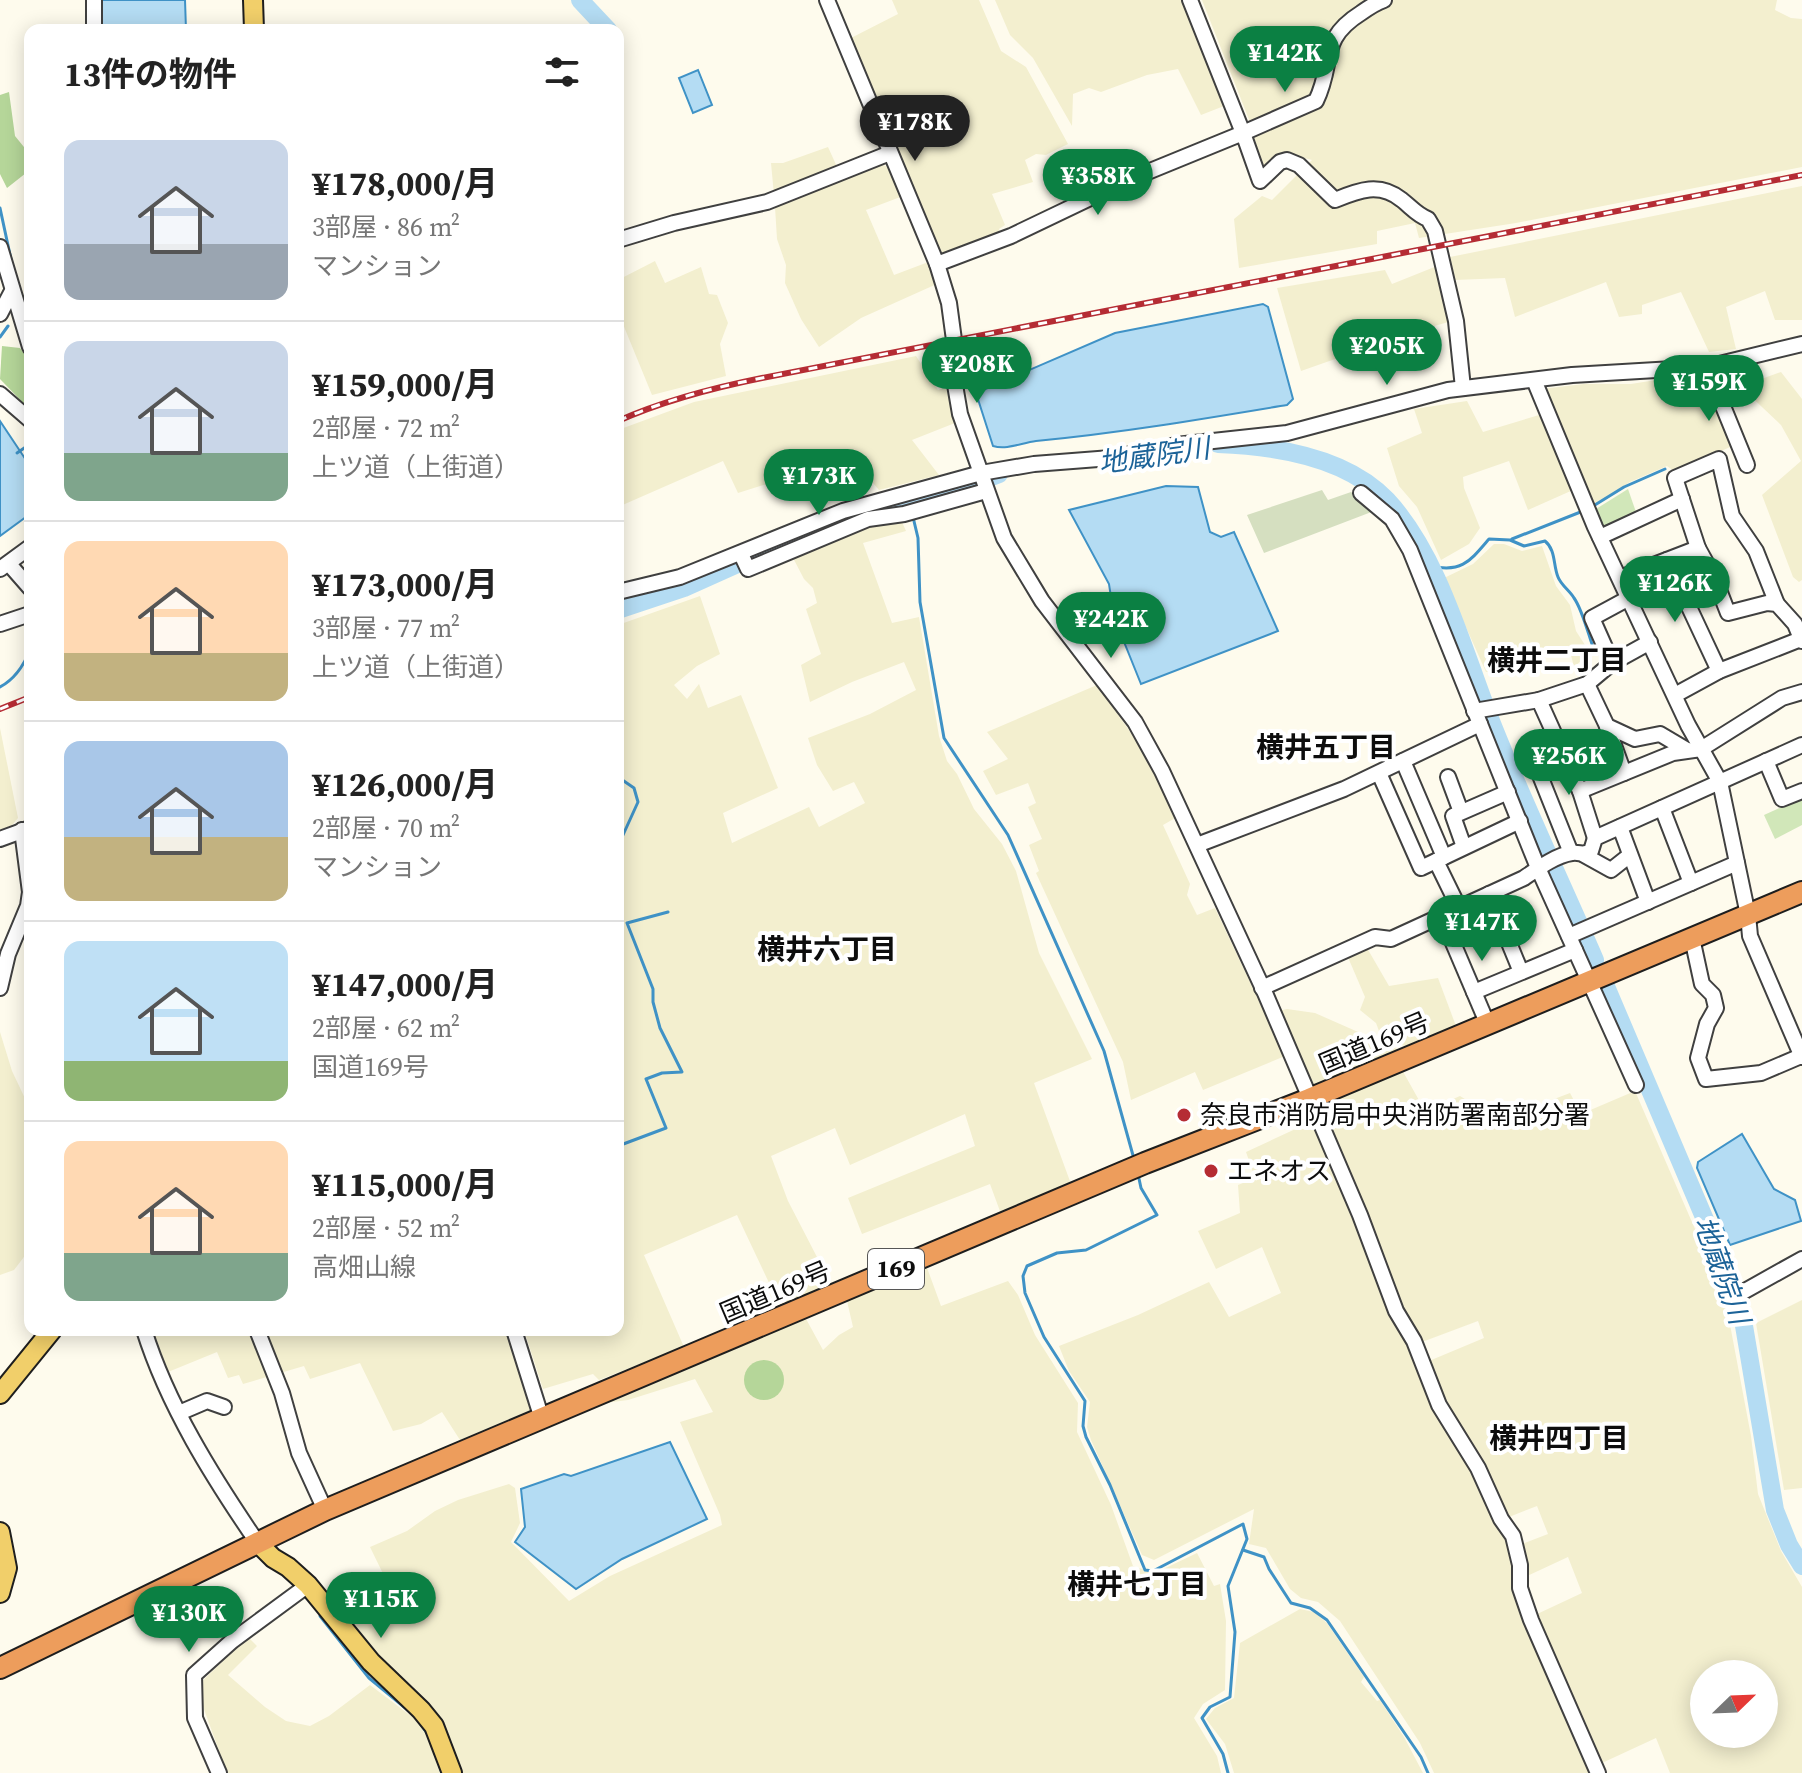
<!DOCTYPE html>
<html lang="ja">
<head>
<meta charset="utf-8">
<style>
	:root { --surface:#fff; --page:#f6f6f6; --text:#222; --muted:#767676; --line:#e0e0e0; --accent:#0b8043 }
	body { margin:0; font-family:"Source Serif 4","Noto Sans JP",serif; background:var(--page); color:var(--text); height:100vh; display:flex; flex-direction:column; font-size:30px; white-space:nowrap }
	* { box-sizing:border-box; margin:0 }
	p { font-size:26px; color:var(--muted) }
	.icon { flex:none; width:44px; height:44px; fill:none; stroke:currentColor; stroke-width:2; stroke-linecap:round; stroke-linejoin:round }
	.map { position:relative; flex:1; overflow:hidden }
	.sheet { position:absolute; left:24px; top:24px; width:600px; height:1312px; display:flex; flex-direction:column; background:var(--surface); border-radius:16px; box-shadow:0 4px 20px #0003 }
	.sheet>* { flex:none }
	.needle { width:52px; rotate:67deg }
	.fabs { position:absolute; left:1690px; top:1660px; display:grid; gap:16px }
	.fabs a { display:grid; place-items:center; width:88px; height:88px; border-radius:50%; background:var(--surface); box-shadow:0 4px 20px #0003; font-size:40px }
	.price { position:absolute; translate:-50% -68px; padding:0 18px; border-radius:28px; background:var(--accent); color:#fff; font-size:26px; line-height:52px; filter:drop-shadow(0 2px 4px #0008) }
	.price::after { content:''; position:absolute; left:50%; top:48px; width:24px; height:18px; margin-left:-12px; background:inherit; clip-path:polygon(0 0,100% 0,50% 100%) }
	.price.selected { background:#222; color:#fff }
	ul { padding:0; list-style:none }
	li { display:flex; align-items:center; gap:24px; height:200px; padding:0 40px }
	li+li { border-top:2px solid var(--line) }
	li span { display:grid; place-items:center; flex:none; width:224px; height:160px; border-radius:16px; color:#555 }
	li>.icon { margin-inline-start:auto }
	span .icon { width:96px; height:96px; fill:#fffc; stroke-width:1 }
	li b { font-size:34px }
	h2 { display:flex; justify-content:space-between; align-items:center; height:96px; padding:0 40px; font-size:34px }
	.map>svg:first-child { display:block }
	.farmland { fill:#f3efcf; fill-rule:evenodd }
	.green { fill:#d1e7b9 }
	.forest { fill:#b5d699 }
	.cemetery { fill:#d5dfc0 }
	.water { fill:#b4dcf3; stroke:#3f92c6; stroke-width:2 }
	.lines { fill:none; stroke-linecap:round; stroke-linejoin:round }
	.stream { stroke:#3f92c6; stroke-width:3 }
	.river { stroke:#b4dcf3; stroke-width:18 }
	.minor-casing { stroke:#404040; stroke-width:18 }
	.major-casing { stroke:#1e1e1e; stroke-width:22 }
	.highway-casing { stroke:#1e1e1e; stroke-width:24 }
	.minor { stroke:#fff; stroke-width:14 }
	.major { stroke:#f1cf6a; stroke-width:18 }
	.highway { stroke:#ed9d5c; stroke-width:20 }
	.rail-casing { stroke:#b52c34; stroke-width:6 }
	.rail { stroke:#fff; stroke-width:3; stroke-dasharray:9; stroke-linecap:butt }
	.poi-dot { fill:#b52c34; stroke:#fff; stroke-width:3 }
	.labels { text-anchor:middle; stroke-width:8; stroke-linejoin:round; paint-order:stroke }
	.shield { fill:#fff; stroke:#565656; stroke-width:2 }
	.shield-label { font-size:24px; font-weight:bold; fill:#0d0d0d }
	.street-label { font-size:26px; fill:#0d0d0d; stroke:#fff }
	.poi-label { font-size:26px; fill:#0d0d0d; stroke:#fff; text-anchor:start }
	.water-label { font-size:28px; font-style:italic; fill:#1c6398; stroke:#fff }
	.neighbourhood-label { font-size:28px; font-weight:bold; fill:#0d0d0d; stroke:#fff }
</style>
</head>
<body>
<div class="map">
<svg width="1802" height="1773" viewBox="0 0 1802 1773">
	<rect width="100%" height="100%" fill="#fefbed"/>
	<g class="farmland">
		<polygon points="892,0 979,0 1001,51 1026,67 1068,144 1046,155 1036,154 1025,160 1033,182 992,194 1005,225 999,229 1001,236 941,258 851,38 898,14"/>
		<polygon points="995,0 1182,0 1224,106 1201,115 1178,69 1147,75 1101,92 1089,88 1073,94 1072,126 1033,58 1010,35"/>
		<polygon points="1202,0 1777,0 1775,10 1791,18 1802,19 1802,167 1516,223 1419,238 1415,223 1377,231 1377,244 1239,268 1234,219 1262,196 1272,200 1312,160 1286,153 1263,169 1250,122"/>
		<polygon points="828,147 838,169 774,195 771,163 783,163"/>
		<polygon points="883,165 888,167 903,196 866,210 894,275 931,261 939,283 861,318 819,347 801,319 785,283 786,265 777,239 775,207"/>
		<polygon points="1802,186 1802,320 1775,320 1765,291 1726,307 1736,349 1709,352 1681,292 1642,305 1642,314 1619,317 1606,282 1515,317 1505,278 1455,280 1450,257"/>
		<polygon points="655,261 665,283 701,267 709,294 717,295 728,323 720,344 726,376 652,395 618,312 618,280"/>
		<polygon points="1437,266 1452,321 1406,334 1301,371 1277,288 1385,270 1392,284"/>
		<polygon points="916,356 938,390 946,387 955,423 912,440 939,475 879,490 855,462 798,474 738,493 723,461 618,507 618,430 694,402"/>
		<polygon points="1706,372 1735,445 1674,471 1667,466 1630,482 1592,506 1542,389 1584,384 1631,384"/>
		<polygon points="1781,372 1802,399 1802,580 1799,582 1793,577 1762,495 1801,461 1781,425 1744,390 1753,382"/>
		<polygon points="1467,401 1483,432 1539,415 1573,490 1528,510 1509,461 1463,477 1464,488 1480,528 1469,544 1441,560 1417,507 1399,486 1387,448 1422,433 1414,409"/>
		<polygon points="874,522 902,522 906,531 863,543 892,623 919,617 939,736 947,761 957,774 974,809 1002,844 1016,871 1039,953 1092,1059 1034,1083 1071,1184 1001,1214 990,1184 862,1234 848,1198 975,1146 965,1114 850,1165 835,1128 771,1156 788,1201 832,1286 780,1306 737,1215 644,1255 684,1347 599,1380 593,1374 543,1389 524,1330 618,1330 618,625 700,596 720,654 697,666 674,685 687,699 699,684 708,708 741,695 778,788 723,813 732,843 809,807 819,827 865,803 854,782 833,791 817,765 808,738 870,714 916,690 904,662 852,682 810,702 801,665 821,654 806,609 817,603 813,588 804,579 792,556"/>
		<polygon points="1494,544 1504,544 1522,551 1542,546 1556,586 1570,605 1576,631 1585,645 1582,660 1574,667 1570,651 1486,672 1444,578 1473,564"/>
		<polygon points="1097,685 1143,750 1177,817 1163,825 1190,884 1187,895 1197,915 1215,908 1285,1056 1203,1090 1195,1072 1131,1100 1123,1062 1036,873 1039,871 1029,845 1042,839 1028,807 1036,803 1028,783 996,795 983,771 1008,759 987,732"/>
		<polygon points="0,728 18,818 7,831 0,834"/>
		<polygon points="1367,948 1389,986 1438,978 1456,1026 1405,1046 1382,1039 1376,1023 1360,1010 1365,997 1347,955"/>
		<polygon points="1287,1009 1315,1013 1399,1050 1313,1087 1278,1011"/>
		<polygon points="0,1032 12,1071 30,1109 30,1249 14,1270 0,1275"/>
		<path d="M1401,1068L1425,1111L1460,1096L1473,1104L1482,1123L1494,1122L1570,1093L1581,1114L1635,1091L1725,1298L1751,1436L1758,1494L1781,1551L1802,1587V1773H1670L1656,1738L1602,1763L1535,1615L1582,1593L1568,1557L1525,1577L1526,1560L1522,1544L1548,1534L1537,1506L1509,1517L1501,1508L1443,1401L1429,1361L1484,1338L1478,1321L1422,1342L1393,1287L1314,1103ZM1704,1674H1764V1734H1704Z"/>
		<polygon points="1315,1120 1407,1340 1428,1398 1443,1427 1463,1455 1505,1536 1514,1563 1511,1584 1524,1623 1591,1773 1434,1773 1420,1743 1340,1621 1318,1602 1301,1598 1290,1589 1266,1548 1249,1544 1254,1509 1154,1560 1142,1555 1091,1440 1087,1427 1090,1402 1069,1371 1059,1346 1138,1315 1209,1282 1229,1317 1281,1293 1262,1247 1216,1269 1198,1231 1240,1213 1238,1185 1255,1178 1246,1152"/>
		<polygon points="926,1265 941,1306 1008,1281 1018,1295 1035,1335 1078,1403 1077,1432 1111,1505 1133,1566 1155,1573 1197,1553 1214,1586 1220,1584 1226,1621 1225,1690 1203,1704 1194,1718 1217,1756 1221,1773 460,1773 341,1618 376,1600 390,1588 370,1547 407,1531 435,1511 458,1500 509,1484 515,1488 520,1523 511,1542 569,1601 610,1576 722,1525 720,1515 680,1422 713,1412 695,1379 628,1400 605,1403 604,1399 805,1317 823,1350 839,1335 853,1327 847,1301"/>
		<polygon points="1802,1300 1802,1488 1784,1490 1756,1323"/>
		<polygon points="153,1330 509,1330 533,1409 460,1440 442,1412 421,1424 393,1431 360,1363 310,1379 304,1366 243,1384 239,1375 228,1378 217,1352 168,1372"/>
		<polygon points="1300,1609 1314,1612 1327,1623 1364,1677 1361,1682 1377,1701 1380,1700 1404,1737 1423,1773 1234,1773 1225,1744 1206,1719 1215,1708 1234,1698 1240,1643"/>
		<polygon points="248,1637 257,1646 228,1675 265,1707 286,1721 310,1726 329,1716 370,1685 419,1722 427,1734 440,1773 227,1773 196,1687"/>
	</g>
	<g class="green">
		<polygon points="1628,489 1637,515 1611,530 1603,526 1596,509"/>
		<polygon points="1802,798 1802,825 1775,839 1764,815"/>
	</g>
	<g class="forest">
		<polygon points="9,92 15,136 28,152 30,162 26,173 7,188 0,174 0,95"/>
		<polygon points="2,346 20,348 30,361 30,410 0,379"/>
		<circle cx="764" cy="1380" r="20"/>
	</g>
	<polygon class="cemetery" points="1322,490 1328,500 1351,492 1374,511 1264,553 1247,515"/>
	<g class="water">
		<polygon points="100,0 185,0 186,30 101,30"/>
		<polygon points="698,70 712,105 693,113 679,78"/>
		<path d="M1263,304L1268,307L1293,399L1287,405C1203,419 1120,433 1036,441C1021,443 1007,450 993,446L976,393L1115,333Z"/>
		<polygon points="0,421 30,466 30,514 0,536"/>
		<polygon points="1166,486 1198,487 1210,532 1221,537 1234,532 1278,631 1141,684 1114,617 1109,584 1069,510"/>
		<polygon points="1742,1134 1774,1189 1795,1200 1801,1221 1730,1245 1697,1168 1698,1162"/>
		<polygon points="670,1442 707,1519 622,1559 576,1589 515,1542 525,1527 521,1489 564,1474 571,1476"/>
	</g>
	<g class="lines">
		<g class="stream">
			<polyline points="0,208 12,264"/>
			<polyline points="0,337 8,326"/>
			<polyline points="17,453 30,444"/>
			<polyline points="1590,508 1624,487 1665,469"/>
			<polyline points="913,517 918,538 920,602 944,738 1008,835 1104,1051 1134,1159"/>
			<polyline points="1512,539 1583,511"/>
			<path d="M1431,566C1462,573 1470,561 1489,539L1510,540L1524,546L1545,541C1556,550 1553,565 1558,577C1561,585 1570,591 1574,598C1582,609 1588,633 1593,647L1586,665"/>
			<path d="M0,687C15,679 24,665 30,650"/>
			<polyline points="618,777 634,788 638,802 618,846"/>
			<polyline points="618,1146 666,1128 646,1079 662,1073 682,1072 660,1028 653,1002 653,989 627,923 668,912"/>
			<polyline points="1138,1174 1141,1188 1157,1215 1086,1250 1057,1253 1027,1266 1023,1276 1025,1293 1044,1337 1085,1401 1083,1426 1086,1437 1110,1485 1145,1570 1153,1571 1243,1524 1247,1539 1228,1586 1235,1632 1230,1697 1210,1707 1202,1718 1223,1754 1228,1773"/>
			<polyline points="1243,1550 1264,1557 1269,1569 1291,1603 1310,1608 1327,1620 1421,1757 1428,1773"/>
			<polyline points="320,1616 369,1678 415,1716"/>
			<polyline points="419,1722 429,1736"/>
			<polyline points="437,1758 442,1773"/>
		</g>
		<g class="river">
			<polyline points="580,0 608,30"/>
			<path d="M1218,444C1275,446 1346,457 1387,500C1441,558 1465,658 1495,731C1526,808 1562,884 1595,960"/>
			<polyline points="881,506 973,484 999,474"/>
			<polyline points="618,610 684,588 827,524"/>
			<polyline points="1605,984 1740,1302 1775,1510 1789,1545 1802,1566"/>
		</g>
		<defs>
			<g id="minor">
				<polyline points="94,0 94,30"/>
				<polyline points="827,0 937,264 949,303 954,340 954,379 960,414 1004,538 1042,601 1135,722 1162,771 1265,993 1360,1215 1396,1311 1414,1341 1439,1405 1478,1468 1501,1519 1513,1536 1520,1565 1520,1588 1531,1620 1598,1773"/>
				<path d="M1190,0L1243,133L1316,101C1335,62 1318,40 1361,13C1368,8 1375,3 1384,0"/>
				<polyline points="618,240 674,223 767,202 890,153"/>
				<polyline points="0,247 30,347"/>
				<path d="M937,264L1011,236L1128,180L1243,133L1260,181L1280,162L1287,160L1299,165L1335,200C1359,190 1380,182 1402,200C1411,207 1417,215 1428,219L1435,231L1456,321L1463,388"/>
				<polyline points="0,314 12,291"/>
				<polyline points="1707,367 1747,465"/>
				<polyline points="1534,380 1595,527 1688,725 1720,782 1748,915 1750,936 1802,1057"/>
				<polyline points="0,394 30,420"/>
				<polyline points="1361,493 1392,519 1410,550 1538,868 1636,1085"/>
				<polyline points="1600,537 1682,499"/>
				<polyline points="1698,548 1675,478 1719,459 1732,516 1756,551 1777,604"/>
				<polyline points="741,554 748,569 868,519 904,514 986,491"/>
				<polyline points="1667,560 1719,671"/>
				<polyline points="9,564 30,588"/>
				<polyline points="0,569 30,547"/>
				<polyline points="1620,578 1698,548 1714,577 1728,613 1767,603 1777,604 1795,624 1802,641"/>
				<polyline points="618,592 680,577 843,511 981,473 1034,464 1111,458 1176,445 1287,433 1448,390 1572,375 1707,367 1802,344"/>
				<polyline points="0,624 30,614"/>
				<polyline points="1612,663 1592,618 1629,598"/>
				<polyline points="1587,684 1607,726 1635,739 1660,734 1687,750"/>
				<polyline points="1675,695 1719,671 1801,639"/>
				<polyline points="1539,700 1580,791 1595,838"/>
				<polyline points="1474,711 1539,700 1587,684 1612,663 1650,642"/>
				<polyline points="1607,726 1624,773"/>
				<polyline points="1554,735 1536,744 1535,763 1571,853"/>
				<polyline points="1403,761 1444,857"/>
				<polyline points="1766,761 1782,799 1802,791"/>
				<polyline points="1379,773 1421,868 1520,821"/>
				<polyline points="1448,777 1461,812"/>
				<polyline points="1580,791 1673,753 1701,749 1782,698 1802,692"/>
				<polyline points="1662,808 1691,883"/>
				<polyline points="1620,827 1648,902"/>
				<polyline points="0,839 30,828"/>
				<polyline points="1197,845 1344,789 1480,724"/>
				<polyline points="1464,847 1453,816 1508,792"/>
				<polyline points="1584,855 1611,870 1630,855"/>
				<polyline points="1436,861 1459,908"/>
				<polyline points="1489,894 1521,972"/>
				<polyline points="1442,917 1488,1025"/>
				<polyline points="1569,936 1737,863"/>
				<polyline points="1692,938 1702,984 1713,995 1716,1008 1707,1024 1698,1058 1706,1079 1761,1073 1801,1056"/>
				<polyline points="0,988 8,954 28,906 30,892 22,830"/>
				<path d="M1262,988L1375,937L1391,939L1524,878C1537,869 1556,855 1572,853C1581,852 1583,856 1591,851L1595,838L1802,745"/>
				<polyline points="1474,992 1575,950"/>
				<polyline points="1743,1292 1802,1259"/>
				<path d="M144,1330C168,1406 212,1476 257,1542"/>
				<polyline points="257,1330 282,1393 299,1453 325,1510"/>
				<polyline points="514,1330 542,1419"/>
				<polyline points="179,1413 207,1401 224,1407"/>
				<polyline points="219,1773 195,1718 194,1675 232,1641 308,1585"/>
			</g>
			<g id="major">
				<polyline points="253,0 254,30"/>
				<polyline points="0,1394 52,1330"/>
				<polyline points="0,1532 7,1568 0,1593"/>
				<polyline points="257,1542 273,1558 288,1567 308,1585 371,1662 421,1710 434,1726 452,1773"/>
			</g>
			<polyline id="highway" points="0,1668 325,1510 1145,1163 1309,1099 1802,892"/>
		</defs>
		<use href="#minor" class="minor-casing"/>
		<use href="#major" class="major-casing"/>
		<use href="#highway" class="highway-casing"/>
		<use href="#minor" class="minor"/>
		<use href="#major" class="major"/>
		<use href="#highway" class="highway"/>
		<defs>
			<g id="rail">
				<path d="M618,421C665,400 712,388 762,378L1802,175"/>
				<polyline points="0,709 30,697"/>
			</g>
		</defs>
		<use href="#rail" class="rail-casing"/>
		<use href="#rail" class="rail"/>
	</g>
	<g class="poi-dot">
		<circle cx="1184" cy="1115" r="8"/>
		<circle cx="1211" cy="1171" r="8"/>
	</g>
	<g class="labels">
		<rect class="shield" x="868" y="1249" width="56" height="40" rx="6"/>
		<g class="shield-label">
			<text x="896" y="1277">169</text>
		</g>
		<g class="street-label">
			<text transform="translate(1374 1043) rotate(-23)" y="9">国道169号</text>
			<text transform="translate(775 1292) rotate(-23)" y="9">国道169号</text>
		</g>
		<g class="poi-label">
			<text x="1200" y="1124">奈良市消防局中央消防署南部分署</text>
			<text x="1227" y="1180">エネオス</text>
		</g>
		<g class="water-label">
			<text transform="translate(1154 455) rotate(-8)" y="10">地蔵院川</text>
			<text transform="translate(1722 1270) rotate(70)" y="10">地蔵院川</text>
		</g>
		<g class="neighbourhood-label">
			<text x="1557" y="670">横井二丁目</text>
			<text x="1326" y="757">横井五丁目</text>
			<text x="827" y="959">横井六丁目</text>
			<text x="1559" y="1448">横井四丁目</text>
			<text x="1137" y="1594">横井七丁目</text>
		</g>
	</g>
</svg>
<div class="fabs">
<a><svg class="needle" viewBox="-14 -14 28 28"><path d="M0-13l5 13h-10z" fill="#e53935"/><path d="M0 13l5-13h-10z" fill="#767676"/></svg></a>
</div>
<b class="price" style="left:1285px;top:94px">¥142K</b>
<b class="price selected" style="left:915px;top:163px">¥178K</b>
<b class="price" style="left:1098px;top:217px">¥358K</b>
<b class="price" style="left:1387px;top:387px">¥205K</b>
<b class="price" style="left:977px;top:405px">¥208K</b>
<b class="price" style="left:1709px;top:423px">¥159K</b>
<b class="price" style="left:819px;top:517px">¥173K</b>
<b class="price" style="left:1675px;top:624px">¥126K</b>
<b class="price" style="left:1111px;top:660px">¥242K</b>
<b class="price" style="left:1569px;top:797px">¥256K</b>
<b class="price" style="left:1482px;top:963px">¥147K</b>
<b class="price" style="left:381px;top:1640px">¥115K</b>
<b class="price" style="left:189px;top:1654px">¥130K</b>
<section class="sheet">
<h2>13件の物件<svg class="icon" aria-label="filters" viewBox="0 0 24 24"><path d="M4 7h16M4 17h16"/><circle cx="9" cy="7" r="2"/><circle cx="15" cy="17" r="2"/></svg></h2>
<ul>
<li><span style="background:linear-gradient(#c9d6e8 65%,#9aa5b1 0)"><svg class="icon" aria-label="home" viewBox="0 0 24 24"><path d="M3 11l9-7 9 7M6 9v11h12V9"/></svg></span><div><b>¥178,000/月</b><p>3部屋 · 86 m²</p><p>マンション</p></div></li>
<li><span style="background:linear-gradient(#c9d6e8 70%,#7fa58c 0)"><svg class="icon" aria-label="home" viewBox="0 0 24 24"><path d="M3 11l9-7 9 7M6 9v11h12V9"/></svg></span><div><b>¥159,000/月</b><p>2部屋 · 72 m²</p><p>上ツ道（上街道）</p></div></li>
<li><span style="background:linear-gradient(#ffd9b3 70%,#c2b280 0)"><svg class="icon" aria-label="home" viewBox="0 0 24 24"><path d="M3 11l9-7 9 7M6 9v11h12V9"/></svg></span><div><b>¥173,000/月</b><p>3部屋 · 77 m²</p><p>上ツ道（上街道）</p></div></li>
<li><span style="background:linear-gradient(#a9c7e8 60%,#c2b280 0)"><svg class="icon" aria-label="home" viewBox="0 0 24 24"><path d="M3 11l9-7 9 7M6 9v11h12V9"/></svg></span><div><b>¥126,000/月</b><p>2部屋 · 70 m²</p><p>マンション</p></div></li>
<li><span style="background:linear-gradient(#bfe0f5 75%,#8fb573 0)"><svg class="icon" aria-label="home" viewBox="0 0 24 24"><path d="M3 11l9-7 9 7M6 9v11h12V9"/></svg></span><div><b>¥147,000/月</b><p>2部屋 · 62 m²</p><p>国道169号</p></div></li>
<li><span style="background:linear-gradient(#ffd9b3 70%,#7fa58c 0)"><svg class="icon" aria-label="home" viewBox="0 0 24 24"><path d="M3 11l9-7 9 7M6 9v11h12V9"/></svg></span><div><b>¥115,000/月</b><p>2部屋 · 52 m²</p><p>高畑山線</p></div></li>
</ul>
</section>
</div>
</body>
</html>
